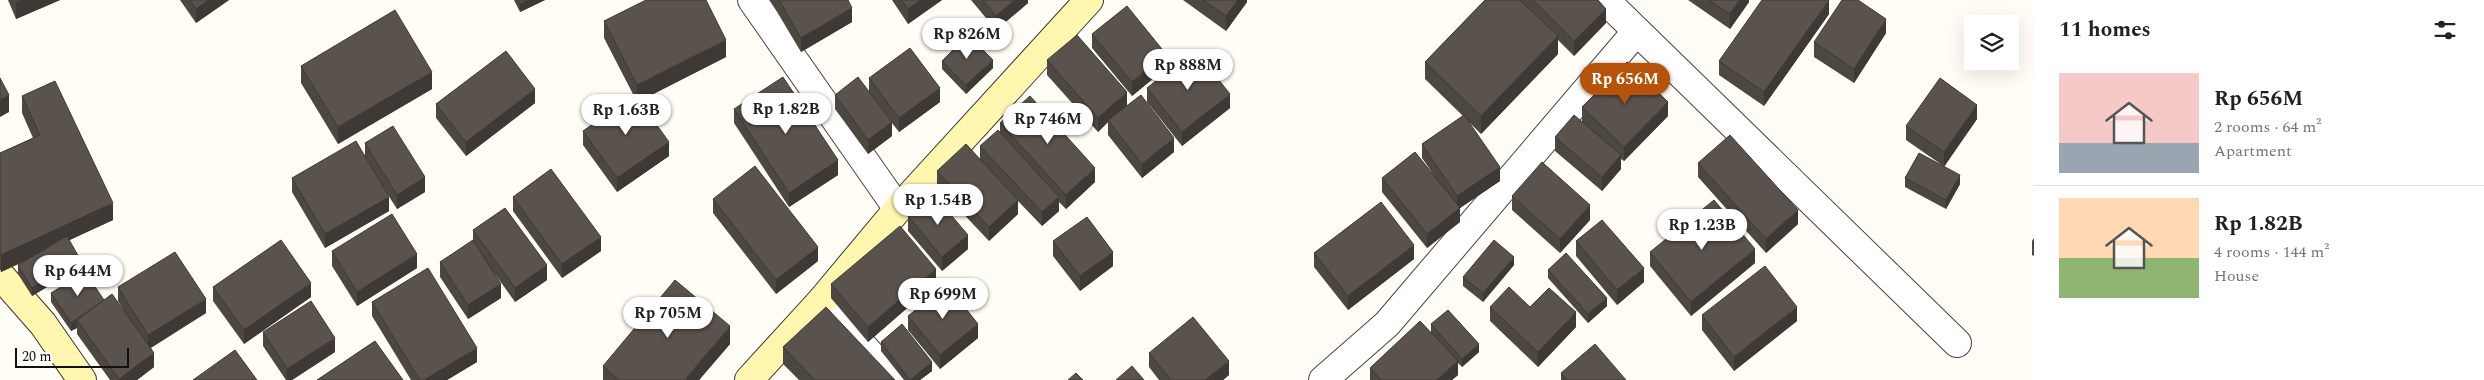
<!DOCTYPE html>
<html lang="en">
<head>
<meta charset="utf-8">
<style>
	:root { --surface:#fff; --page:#f6f6f6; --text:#202124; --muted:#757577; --line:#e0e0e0; --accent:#b45309 }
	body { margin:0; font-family:Spectral,serif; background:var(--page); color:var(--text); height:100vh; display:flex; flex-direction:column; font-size:19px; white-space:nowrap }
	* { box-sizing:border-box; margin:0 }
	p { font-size:16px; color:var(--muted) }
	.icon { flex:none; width:28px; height:28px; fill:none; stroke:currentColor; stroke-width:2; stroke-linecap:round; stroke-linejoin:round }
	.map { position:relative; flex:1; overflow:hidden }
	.sheet { display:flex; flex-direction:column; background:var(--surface); width:450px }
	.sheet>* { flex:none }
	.controls { position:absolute; left:1964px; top:15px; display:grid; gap:10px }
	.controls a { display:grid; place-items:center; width:55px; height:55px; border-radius:0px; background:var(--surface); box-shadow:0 5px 20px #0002; font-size:25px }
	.scale { position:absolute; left:15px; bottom:12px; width:114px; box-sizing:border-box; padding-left:5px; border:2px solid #111; border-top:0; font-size:14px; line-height:18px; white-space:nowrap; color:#111; -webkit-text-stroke:4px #fff; paint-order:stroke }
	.price { position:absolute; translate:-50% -42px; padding:0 11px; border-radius:18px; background:#fff; color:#222; font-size:16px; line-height:32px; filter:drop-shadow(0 1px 2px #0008) }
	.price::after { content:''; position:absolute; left:50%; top:30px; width:15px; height:11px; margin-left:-8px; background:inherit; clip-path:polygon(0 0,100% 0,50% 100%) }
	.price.on { background:var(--accent); color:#fff }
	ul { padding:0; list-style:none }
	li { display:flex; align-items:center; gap:15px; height:125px; padding:0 25px }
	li+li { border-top:1px solid var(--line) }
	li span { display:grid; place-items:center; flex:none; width:140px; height:100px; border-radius:0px; color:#555 }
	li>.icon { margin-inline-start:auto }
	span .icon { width:60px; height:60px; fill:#fffc; stroke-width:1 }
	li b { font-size:21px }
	h2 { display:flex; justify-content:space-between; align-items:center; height:60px; padding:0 25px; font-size:21px }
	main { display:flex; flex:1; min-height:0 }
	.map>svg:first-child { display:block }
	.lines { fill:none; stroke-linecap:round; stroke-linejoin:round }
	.street-casing { stroke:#444; stroke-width:30 }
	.secondary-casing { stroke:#333; stroke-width:30 }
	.street { stroke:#fff; stroke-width:28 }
	.secondary { stroke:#fff6b0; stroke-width:28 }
	.wall { fill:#4d4742 }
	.shaded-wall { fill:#3f3936 }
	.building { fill:#5a524d; stroke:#3f3936 }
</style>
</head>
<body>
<main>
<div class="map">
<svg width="2034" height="380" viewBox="0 0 2034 380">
	<rect width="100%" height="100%" fill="#fffdf5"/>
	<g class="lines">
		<defs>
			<g id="street">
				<polyline points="752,0 898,209"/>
				<polyline points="1605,0 1957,343"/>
				<polyline points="822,300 893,380"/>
				<polyline points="1323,380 1387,324 1636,32"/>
			</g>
			<g id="secondary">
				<polyline points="0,275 43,324 82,380"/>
				<polyline points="749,380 822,300 898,209 1089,0"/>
			</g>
		</defs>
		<use href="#street" class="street-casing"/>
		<use href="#secondary" class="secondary-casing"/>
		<use href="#street" class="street"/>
		<use href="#secondary" class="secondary"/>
	</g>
	<g class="wall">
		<polygon points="8,0 60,0 16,19"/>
		<polygon points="180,0 229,0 196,23"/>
		<polygon points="514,0 545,0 520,12"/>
		<polygon points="770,0 848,0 852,22 801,52"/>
		<polygon points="892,0 942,0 908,24"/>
		<polygon points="971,0 1028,0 1028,3 996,30"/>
		<polygon points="1183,0 1247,0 1247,2 1226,31"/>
		<polygon points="1485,0 1598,0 1606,23 1574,56 1558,40 1558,54 1481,134 1469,122 1500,181 1460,208 1460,222 1427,248 1382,192 1382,178 1433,174 1422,158 1422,144 1463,116 1425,79 1425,62"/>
		<polygon points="1688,0 1749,0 1749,2 1730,29"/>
		<polygon points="1829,14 1764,106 1719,75 1719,61"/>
		<polygon points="604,21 726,57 640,101 669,156 617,192 583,145 583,131 634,96 604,38"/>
		<polygon points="1886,33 1854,83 1814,57 1814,42"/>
		<polygon points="1092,34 1166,68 1132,96 1092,48"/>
		<polygon points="1047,60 1127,106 1174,152 1142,178 1108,135 1108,122 1098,132 1047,75"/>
		<polygon points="942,61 993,68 966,94 942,69"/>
		<polygon points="301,66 432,89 338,144 301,83"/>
		<polygon points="869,78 940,102 899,132 892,123 892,136 868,154 835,109 835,95 869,92"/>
		<polygon points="1147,88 1230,108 1182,146 1147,102"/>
		<polygon points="22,96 113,220 69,240 80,267 32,296 18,274 18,265 29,259 1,272 0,269 0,153 33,138 22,113"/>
		<polygon points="535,103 466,156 436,118 436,104"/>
		<polygon points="1582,107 1668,116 1624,161 1621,159 1621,169 1602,191 1555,151 1555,137 1582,121"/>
		<polygon points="734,109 838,175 789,207 734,123"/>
		<polygon points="1977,119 1944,166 1960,184 1946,209 1905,187 1905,178 1942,165 1906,140 1906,126"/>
		<polygon points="1000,123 1095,182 1066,209 1059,202 1059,211 1042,226 1018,201 1018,214 989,241 937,186 937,171 980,159 980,146 1000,133"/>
		<polygon points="365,143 425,192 397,209 383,187 389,211 325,248 292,192 292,178 365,156"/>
		<polygon points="1698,163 1798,224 1766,253 1698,177"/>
		<polygon points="1512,196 1590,220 1560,253 1512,210"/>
		<polygon points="513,197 601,251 562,278 513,211"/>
		<polygon points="713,199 818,261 776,294 713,213"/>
		<polygon points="908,216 968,249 942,271 908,231"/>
		<polygon points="473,230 547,280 515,302 495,274 501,298 468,319 440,277 440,262 473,241"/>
		<polygon points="2034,238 2034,256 2032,255 2032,241"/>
		<polygon points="1053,241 1113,266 1080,291 1053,256"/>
		<polygon points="1576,241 1644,282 1617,305 1576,256"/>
		<polygon points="332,251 417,268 357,306 332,266"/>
		<polygon points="1650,252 1755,263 1691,316 1650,266"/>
		<polygon points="1314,253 1414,259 1348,310 1314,267"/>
		<polygon points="1514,265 1483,302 1463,286 1463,277"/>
		<polygon points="1548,270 1607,306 1588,323 1548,278"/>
		<polygon points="936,283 868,342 831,298 831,284"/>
		<polygon points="118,287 206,313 151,348 154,367 137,380 110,380 77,334 77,328 71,331 51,302 51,293 104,300 127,316 118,301"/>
		<polygon points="213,287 311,297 244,344 213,301"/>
		<polygon points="372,302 477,362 447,380 411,380 372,316"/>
		<polygon points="1490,307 1530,307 1576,327 1538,367 1490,321"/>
		<polygon points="1702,315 1797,321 1734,371 1702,330"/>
		<polygon points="908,316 978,338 940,369 908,330"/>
		<polygon points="1431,324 1479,352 1462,367 1458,363 1458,375 1452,380 1370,380 1370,368 1431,332"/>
		<polygon points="263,332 335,352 292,380 286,380 263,346"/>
		<polygon points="881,342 932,371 920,380 904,380 881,351"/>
		<polygon points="730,344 699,380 603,380 603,366"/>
		<polygon points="783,347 895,380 799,380 783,364"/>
		<polygon points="1149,353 1229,375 1223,380 1159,380 1149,367"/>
		<polygon points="1561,373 1626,380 1561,380"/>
	</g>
	<g class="shaded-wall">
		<polygon points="20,0 60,0 16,19 16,2"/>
		<polygon points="209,0 229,0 196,23 196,9"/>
		<polygon points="528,0 545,0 520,12 520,4"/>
		<polygon points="921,0 942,0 908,24 908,9"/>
		<polygon points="1015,0 1028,0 1028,3 996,30 996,16"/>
		<polygon points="1238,0 1247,0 1247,2 1226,31 1226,16"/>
		<polygon points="1740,0 1749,0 1749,2 1730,29 1730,14"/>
		<polygon points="1829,0 1829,14 1764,106 1764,92"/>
		<polygon points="852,8 852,22 801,52 801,38"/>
		<polygon points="1606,9 1606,23 1574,56 1574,41"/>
		<polygon points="1886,19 1886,33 1854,83 1854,69"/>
		<polygon points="1558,36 1558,54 1481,134 1481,116"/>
		<polygon points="726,40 726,57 637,102 637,85"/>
		<polygon points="1166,54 1166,68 1132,96 1132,82"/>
		<polygon points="993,60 993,68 966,94 966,85"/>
		<polygon points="432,72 432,89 338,144 338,127"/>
		<polygon points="940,88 940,102 899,132 899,118"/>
		<polygon points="535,89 535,103 466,156 466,142"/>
		<polygon points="1127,92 1127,106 1108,120 1108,122 1098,132 1098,118"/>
		<polygon points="1230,94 1230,108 1182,146 1182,132"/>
		<polygon points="9,95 9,112 0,117 0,100"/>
		<polygon points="1668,102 1668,116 1624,161 1624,147"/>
		<polygon points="1977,105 1977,119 1944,167 1944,152"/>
		<polygon points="892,122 892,136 868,154 868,140"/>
		<polygon points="1174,138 1174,152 1142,178 1142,164"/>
		<polygon points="669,142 669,156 617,192 617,178"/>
		<polygon points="1621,155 1621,169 1602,191 1602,177"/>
		<polygon points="838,160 838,175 789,207 789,193"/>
		<polygon points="1500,167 1500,181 1460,208 1460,222 1427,248 1427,234 1457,210 1457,196"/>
		<polygon points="1095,168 1095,182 1066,209 1066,195"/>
		<polygon points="1960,175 1960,184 1946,209 1946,200"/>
		<polygon points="425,177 425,192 397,209 397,195"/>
		<polygon points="389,197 389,211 325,248 325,234"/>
		<polygon points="1059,197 1059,211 1042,226 1042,212"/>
		<polygon points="1018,200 1018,214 989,241 989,227"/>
		<polygon points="113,203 113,220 1,272 1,255"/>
		<polygon points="1590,205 1590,220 1560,253 1560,239"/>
		<polygon points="1798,210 1798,224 1766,253 1766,239"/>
		<polygon points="968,235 968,249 942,271 942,257"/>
		<polygon points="601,237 601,251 562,278 562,264"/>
		<polygon points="1414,245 1414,259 1348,310 1348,296"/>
		<polygon points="818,247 818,261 776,294 776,280"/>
		<polygon points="1755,249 1755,263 1691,316 1691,302"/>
		<polygon points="1113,252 1113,266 1080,291 1080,276"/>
		<polygon points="417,254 417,268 357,306 357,292"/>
		<polygon points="1514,257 1514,265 1483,302 1483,293"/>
		<polygon points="80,259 80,267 32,296 32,288"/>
		<polygon points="547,265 547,280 515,302 515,288"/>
		<polygon points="1644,268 1644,282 1617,305 1617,290"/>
		<polygon points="936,269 936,283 868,342 868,327"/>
		<polygon points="311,283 311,297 244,344 244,330"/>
		<polygon points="501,284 501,298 468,319 468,305"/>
		<polygon points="1607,298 1607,306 1588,323 1588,314"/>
		<polygon points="206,299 206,313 148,349 148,335"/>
		<polygon points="104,301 77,320 77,328 71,331 71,323"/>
		<polygon points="1797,307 1797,321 1734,371 1734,357"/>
		<polygon points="1576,312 1576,327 1538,367 1538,352"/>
		<polygon points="978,324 978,338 940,369 940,355"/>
		<polygon points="730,326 730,344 699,380 685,380"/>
		<polygon points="335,338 335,352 292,380 287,380 287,369"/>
		<polygon points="1479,344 1479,352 1462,367 1462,359"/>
		<polygon points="477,348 477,362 447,380 424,380"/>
		<polygon points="154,353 154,367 137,380 119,380 119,379"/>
		<polygon points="1229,361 1229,375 1223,380 1205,380"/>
		<polygon points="1458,361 1458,375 1452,380 1437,380"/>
		<polygon points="932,362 932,371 920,380 910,380"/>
	</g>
	<g class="building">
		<polygon points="190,0 209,0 196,9"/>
		<polygon points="518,0 528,0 520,4"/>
		<polygon points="646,0 706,0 726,40 637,85 604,21"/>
		<polygon points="779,0 848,0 852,8 801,38"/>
		<polygon points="901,0 921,0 908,9"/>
		<polygon points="983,0 1015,0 996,16"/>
		<polygon points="1203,0 1238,0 1226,16"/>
		<polygon points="1485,0 1520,0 1558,36 1481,116 1425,62"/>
		<polygon points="1533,0 1598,0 1606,9 1574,41"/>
		<polygon points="1709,0 1740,0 1730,14"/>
		<polygon points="1762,0 1829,0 1764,92 1719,61"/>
		<polygon points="1842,0 1858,0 1886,19 1854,69 1814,42"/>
		<polygon points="1127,6 1166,54 1132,82 1092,34"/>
		<polygon points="395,10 432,72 338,127 301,66"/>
		<polygon points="968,35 993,60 966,85 942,61"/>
		<polygon points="1077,35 1127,92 1098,118 1047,60"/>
		<polygon points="910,48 940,88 899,118 869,78"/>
		<polygon points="1195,50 1230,94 1182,132 1147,88"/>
		<polygon points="506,51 535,89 466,142 436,104"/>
		<polygon points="1627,62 1668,102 1624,147 1582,107"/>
		<polygon points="783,77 838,160 789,193 734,109"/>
		<polygon points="858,77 892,122 868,140 835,95"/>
		<polygon points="0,78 9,95 0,100"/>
		<polygon points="1940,78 1977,105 1944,152 1906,126"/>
		<polygon points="55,81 113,203 1,255 0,252 0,153 40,135 22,96"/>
		<polygon points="635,95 669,142 617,178 583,131"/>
		<polygon points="1141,95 1174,138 1142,164 1108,120"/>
		<polygon points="1030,96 1095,168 1066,195 1000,123"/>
		<polygon points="1464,115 1500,167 1457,196 1422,144"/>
		<polygon points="1574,115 1621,155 1602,177 1555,137"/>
		<polygon points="393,126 425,177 397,195 365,143"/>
		<polygon points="998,130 1059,197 1042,212 980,146"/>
		<polygon points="1730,135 1798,210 1766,239 1698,163"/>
		<polygon points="356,141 389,197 325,234 292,178"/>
		<polygon points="966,144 1018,200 989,227 937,171"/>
		<polygon points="1415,152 1460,208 1427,234 1382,178"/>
		<polygon points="1919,153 1960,175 1946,200 1905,178"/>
		<polygon points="1542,162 1590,205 1560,239 1512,196"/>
		<polygon points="755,166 818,247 776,280 713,199"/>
		<polygon points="551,169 601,237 562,264 513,197"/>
		<polygon points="934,195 968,235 942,257 908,216"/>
		<polygon points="1714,200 1755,249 1691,302 1650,252"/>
		<polygon points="1381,202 1414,245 1348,296 1314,253"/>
		<polygon points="505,208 547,265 515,288 473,230"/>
		<polygon points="392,214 417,254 357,292 332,251"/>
		<polygon points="1087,217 1113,252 1080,276 1053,241"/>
		<polygon points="1602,220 1644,268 1617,290 1576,241"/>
		<polygon points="900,226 936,269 868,327 831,284"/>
		<polygon points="67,236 80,259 32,288 18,265"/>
		<polygon points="281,240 311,283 244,330 213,287"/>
		<polygon points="473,240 501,284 468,305 440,262"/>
		<polygon points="1494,240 1514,257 1483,293 1463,277"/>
		<polygon points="175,252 206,299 148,335 118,287"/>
		<polygon points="1566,253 1607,298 1588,314 1548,270"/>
		<polygon points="1765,266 1797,307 1734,357 1702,315"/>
		<polygon points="428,268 477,348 424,380 420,380 372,302"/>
		<polygon points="85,272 104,300 71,323 51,293"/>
		<polygon points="675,280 730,326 685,380 619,380 603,366"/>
		<polygon points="947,285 978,324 940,355 908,316"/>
		<polygon points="1509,287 1530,307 1549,288 1576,312 1538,352 1490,307"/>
		<polygon points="112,294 154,353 119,379 77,320"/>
		<polygon points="311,301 335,338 287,369 263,332"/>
		<polygon points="826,307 895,380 815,380 783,347"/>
		<polygon points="1448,310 1479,344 1462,359 1431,324"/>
		<polygon points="1193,317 1229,361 1205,380 1171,380 1149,353"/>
		<polygon points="1420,321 1458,361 1437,380 1381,380 1370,368"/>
		<polygon points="902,324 932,362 910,380 881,342"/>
		<polygon points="375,341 403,380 317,380"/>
		<polygon points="1595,344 1626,380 1567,380 1561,373"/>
		<polygon points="235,350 257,380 193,380"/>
		<polygon points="1132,366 1144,380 1116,380"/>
		<polygon points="1076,373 1083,380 1068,380"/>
	</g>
</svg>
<div class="controls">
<a><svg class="icon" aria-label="layers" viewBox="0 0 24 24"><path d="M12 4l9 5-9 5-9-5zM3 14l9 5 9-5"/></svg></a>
</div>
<div class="scale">20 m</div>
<b class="price" style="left:967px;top:60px">Rp 826M</b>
<b class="price" style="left:1188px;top:91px">Rp 888M</b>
<b class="price on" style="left:1625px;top:105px">Rp 656M</b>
<b class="price" style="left:786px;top:135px">Rp 1.82B</b>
<b class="price" style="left:626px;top:136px">Rp 1.63B</b>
<b class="price" style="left:1048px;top:145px">Rp 746M</b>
<b class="price" style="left:938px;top:226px">Rp 1.54B</b>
<b class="price" style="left:1702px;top:251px">Rp 1.23B</b>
<b class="price" style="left:78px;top:297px">Rp 644M</b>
<b class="price" style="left:943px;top:320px">Rp 699M</b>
<b class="price" style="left:668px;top:339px">Rp 705M</b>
</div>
<section class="sheet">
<h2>11 homes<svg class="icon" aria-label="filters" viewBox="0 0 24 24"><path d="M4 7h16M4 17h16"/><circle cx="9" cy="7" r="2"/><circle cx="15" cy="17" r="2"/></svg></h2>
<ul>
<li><span style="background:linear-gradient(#f6c9c9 70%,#9aa5b1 0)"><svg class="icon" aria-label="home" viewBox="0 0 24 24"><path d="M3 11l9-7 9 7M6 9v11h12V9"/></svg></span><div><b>Rp 656M</b><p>2 rooms · 64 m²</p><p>Apartment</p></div></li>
<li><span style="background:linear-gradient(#ffd9b3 60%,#8fb573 0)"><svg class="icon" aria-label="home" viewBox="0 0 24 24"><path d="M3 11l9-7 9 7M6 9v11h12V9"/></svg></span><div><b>Rp 1.82B</b><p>4 rooms · 144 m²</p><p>House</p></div></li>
</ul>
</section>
</main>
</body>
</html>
